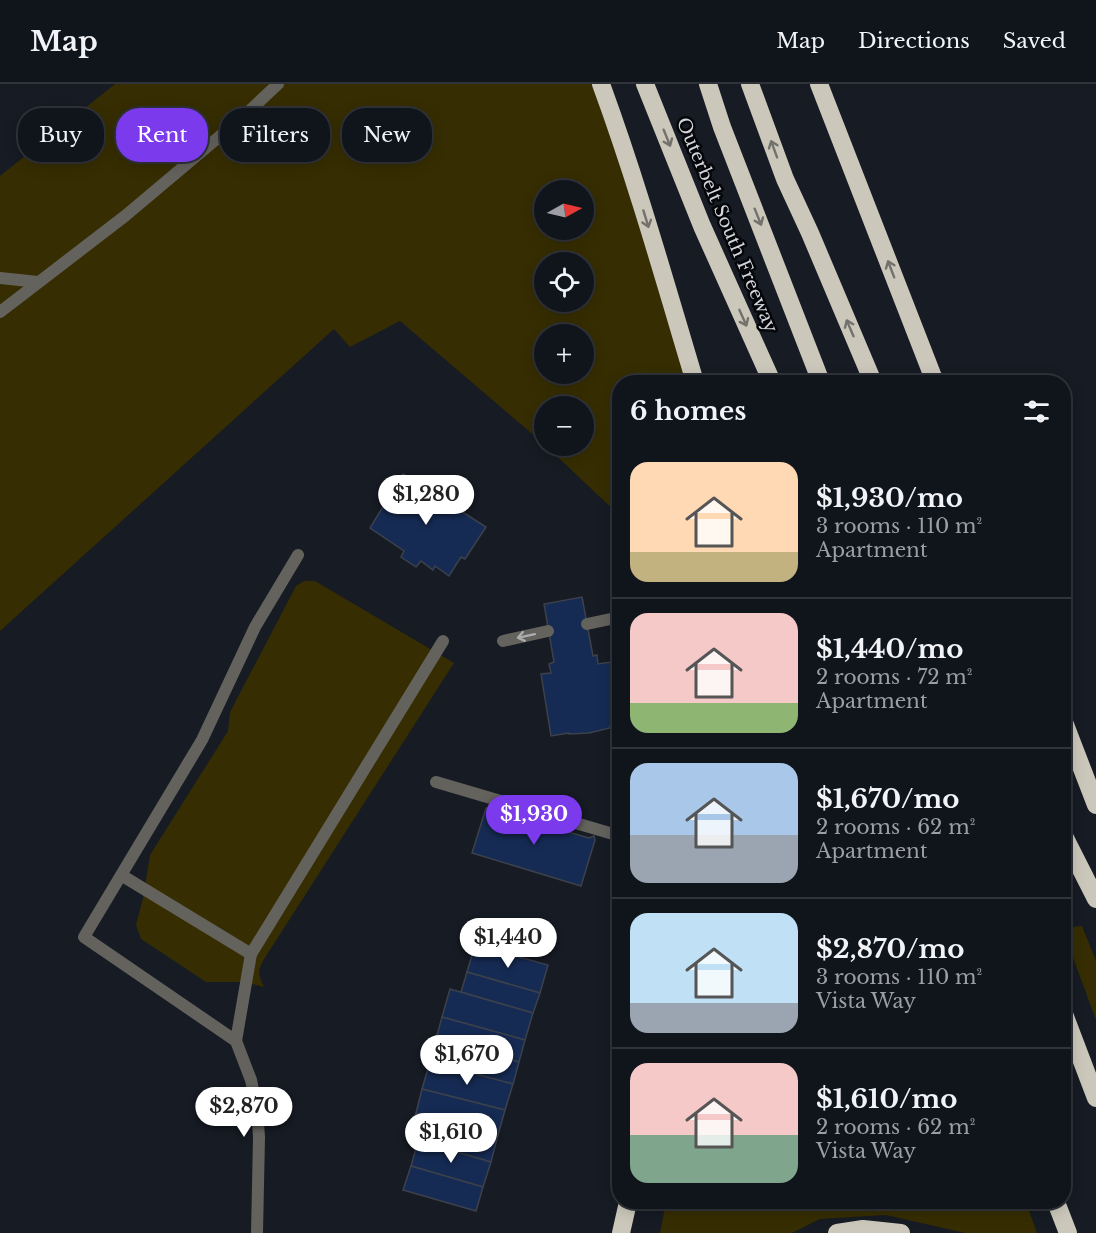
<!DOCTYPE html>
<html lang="en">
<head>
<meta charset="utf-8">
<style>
	:root { --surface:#10141b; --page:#191d24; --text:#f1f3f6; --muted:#9c9ea3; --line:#30333a; --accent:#7c3aed }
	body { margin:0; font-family:"Libre Baskerville",serif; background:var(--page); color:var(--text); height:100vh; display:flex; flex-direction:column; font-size:22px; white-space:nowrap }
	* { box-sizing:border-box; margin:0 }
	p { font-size:20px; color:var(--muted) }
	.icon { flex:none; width:33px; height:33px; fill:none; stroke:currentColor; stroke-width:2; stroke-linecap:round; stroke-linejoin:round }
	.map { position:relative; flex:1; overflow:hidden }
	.sheet { position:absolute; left:612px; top:291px; width:459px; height:834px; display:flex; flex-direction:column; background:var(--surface); border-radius:24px; box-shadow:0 3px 15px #0003,0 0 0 2px var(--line) }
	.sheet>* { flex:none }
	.hud { position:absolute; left:18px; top:24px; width:504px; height:54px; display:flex; gap:12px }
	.needle { width:39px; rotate:82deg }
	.controls { position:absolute; left:534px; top:96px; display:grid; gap:12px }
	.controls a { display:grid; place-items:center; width:60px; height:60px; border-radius:50%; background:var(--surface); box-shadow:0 3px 15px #0003,0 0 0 2px var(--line); font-size:30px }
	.price { position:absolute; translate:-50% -51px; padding:0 14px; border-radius:21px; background:#fff; color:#222; font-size:20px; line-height:39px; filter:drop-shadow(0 2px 3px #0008) }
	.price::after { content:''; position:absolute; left:50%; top:36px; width:18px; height:14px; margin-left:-9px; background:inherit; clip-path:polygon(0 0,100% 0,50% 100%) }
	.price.selected { background:var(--accent); color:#fff }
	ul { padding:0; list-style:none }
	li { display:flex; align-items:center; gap:18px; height:150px; padding:0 18px }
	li+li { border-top:2px solid var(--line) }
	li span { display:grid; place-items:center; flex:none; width:168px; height:120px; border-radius:18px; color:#555 }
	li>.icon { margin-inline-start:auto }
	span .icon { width:72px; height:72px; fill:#fffc; stroke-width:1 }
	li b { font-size:26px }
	h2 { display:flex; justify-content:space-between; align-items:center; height:72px; padding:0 18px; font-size:26px }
	.chip { padding:0 21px; border-radius:24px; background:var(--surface); box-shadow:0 3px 15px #0003,0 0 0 2px var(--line); font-size:21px; line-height:54px }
	.chip.selected { background:var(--accent); color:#fff }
	header { display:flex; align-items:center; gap:36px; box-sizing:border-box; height:84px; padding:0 30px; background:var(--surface); border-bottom:2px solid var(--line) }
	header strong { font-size:28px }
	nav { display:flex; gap:33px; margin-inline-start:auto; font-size:21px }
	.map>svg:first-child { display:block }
	.green { fill:#362d02; fill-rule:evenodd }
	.building { fill:#162b54; stroke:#3c414b; stroke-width:1.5 }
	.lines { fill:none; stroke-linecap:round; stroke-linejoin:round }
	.lane { stroke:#64625d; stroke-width:12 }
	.street { stroke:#64625d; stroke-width:12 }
	.highway { stroke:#cbc8bb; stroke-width:18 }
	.oneway { stroke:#72716b }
	.oneway2 { stroke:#acadaf }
	.labels { text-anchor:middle; stroke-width:5; stroke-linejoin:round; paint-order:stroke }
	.street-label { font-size:18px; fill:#d2d5db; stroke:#050609 }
</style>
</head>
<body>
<header>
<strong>Map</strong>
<nav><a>Map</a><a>Directions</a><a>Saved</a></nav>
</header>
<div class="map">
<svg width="1096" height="1149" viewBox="0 0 1096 1149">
	<rect width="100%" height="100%" fill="#161b24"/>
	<g class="green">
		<path d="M115,0H601L695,298H620L619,431L546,362H584V322H544V360L400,237L350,263L334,245L0,547V92ZM544,106H584V146H544ZM544,178H584V218H544ZM544,250H584V290H544Z"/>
		<path d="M304,497H315L454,579L268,869C259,884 256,887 264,903L243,898H206L141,855L136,841L143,814L150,771L228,647L230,628L296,502Z"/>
		<polygon points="1082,842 1096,877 1096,936 1064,849 1064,844"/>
		<polygon points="666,1118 1026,1118 1037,1149 965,1149 886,1131 820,1135 792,1149 660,1149"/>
	</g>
	<g class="building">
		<polygon points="403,390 486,443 465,475 461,473 449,492 435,482 433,486 421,477 416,483 401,473 404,467 370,444 390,411 386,408 387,399 394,395 398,397"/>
		<polygon points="582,513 593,572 597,571 598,580 611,578 620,626 620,640 610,642 610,644 589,649 569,650 569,649 551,652 541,590 551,589 549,580 554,578 544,520"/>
		<polygon points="486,724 525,735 526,731 548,737 547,742 589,754 594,752 595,756 581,802 472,769"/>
		<polygon points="475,861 548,881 540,909 467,888"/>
		<polygon points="467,888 540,909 533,929 461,908"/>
		<polygon points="450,905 533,929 525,956 442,933"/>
		<polygon points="442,933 525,956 519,978 436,955"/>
		<polygon points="436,955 519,978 513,1000 430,978"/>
		<polygon points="430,978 513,1000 505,1026 422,1005"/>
		<polygon points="422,1005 505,1026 498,1051 416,1029"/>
		<polygon points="416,1029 498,1051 491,1078 408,1054"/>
		<polygon points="418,1057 491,1078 483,1103 411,1082"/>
		<polygon points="411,1082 483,1103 476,1127 403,1106"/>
	</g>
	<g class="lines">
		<g class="lane">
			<polyline points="0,194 38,198"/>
			<polyline points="0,228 125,132 245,31 278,0"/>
			<polyline points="587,540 620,533"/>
			<polyline points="503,557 548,547"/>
			<polyline points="436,698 620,752"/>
			<polyline points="121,791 251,870 236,957 84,853 202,656 255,543 298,471"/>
			<polyline points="251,870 443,557"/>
		</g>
		<polyline class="street" points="236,957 251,996 257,1024 259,1053 257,1149"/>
		<g class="highway">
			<path d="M601,0C637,98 665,198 695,298"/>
			<polyline points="645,0 702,142 772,298"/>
			<polyline points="708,0 722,43 821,298"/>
			<polyline points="750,0 785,95 810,149 873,298"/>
			<polyline points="819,0 935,298"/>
			<polyline points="1064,638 1096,721"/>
			<polyline points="1064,752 1096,815"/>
			<polyline points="1064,930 1096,1014"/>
			<polyline points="1056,1118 1068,1149"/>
			<polyline points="621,1149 628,1118"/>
			<polyline points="837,1149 863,1145 901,1149"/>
		</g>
	</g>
	<defs><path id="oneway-shaft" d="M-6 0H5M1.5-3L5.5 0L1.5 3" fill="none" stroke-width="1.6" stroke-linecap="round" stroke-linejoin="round" transform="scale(1.5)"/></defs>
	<g class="oneway">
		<use href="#oneway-shaft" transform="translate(667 54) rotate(68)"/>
		<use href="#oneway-shaft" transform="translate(774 65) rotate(-110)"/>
		<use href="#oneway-shaft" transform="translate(758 133) rotate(68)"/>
		<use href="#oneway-shaft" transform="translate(646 135) rotate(73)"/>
		<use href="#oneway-shaft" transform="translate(891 185) rotate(-111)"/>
		<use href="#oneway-shaft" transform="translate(743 234) rotate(66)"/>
		<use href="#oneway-shaft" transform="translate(850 244) rotate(-113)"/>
	</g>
	<use class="oneway2" href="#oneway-shaft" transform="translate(526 552) rotate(168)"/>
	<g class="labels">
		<g class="street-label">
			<text transform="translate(727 141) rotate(67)" y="6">Outerbelt South Freeway</text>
		</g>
	</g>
</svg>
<div class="controls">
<a><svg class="needle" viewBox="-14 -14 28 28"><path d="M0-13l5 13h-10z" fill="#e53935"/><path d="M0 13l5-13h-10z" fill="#9c9ea3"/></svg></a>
<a><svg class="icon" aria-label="locate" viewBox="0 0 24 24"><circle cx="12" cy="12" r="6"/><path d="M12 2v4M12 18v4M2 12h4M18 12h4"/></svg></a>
<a>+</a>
<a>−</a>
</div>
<b class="price" style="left:426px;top:442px">$1,280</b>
<b class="price selected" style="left:534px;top:762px">$1,930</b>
<b class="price" style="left:508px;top:885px">$1,440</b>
<b class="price" style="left:467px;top:1002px">$1,670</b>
<b class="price" style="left:244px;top:1054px">$2,870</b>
<b class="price" style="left:451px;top:1080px">$1,610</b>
<div class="hud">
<a class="chip">Buy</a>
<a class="chip selected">Rent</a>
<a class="chip">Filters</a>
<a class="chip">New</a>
</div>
<section class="sheet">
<h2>6 homes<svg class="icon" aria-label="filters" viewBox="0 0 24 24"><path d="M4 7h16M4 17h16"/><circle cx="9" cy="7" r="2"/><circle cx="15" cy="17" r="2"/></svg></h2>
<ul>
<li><span style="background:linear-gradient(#ffd9b3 75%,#c2b280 0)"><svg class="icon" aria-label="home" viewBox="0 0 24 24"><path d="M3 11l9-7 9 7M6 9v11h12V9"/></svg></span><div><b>$1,930/mo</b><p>3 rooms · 110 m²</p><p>Apartment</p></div></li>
<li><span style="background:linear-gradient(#f6c9c9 75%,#8fb573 0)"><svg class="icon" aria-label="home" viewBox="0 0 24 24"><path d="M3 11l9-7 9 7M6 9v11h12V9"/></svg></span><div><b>$1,440/mo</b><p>2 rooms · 72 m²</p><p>Apartment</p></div></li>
<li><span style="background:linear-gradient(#a9c7e8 60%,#9aa5b1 0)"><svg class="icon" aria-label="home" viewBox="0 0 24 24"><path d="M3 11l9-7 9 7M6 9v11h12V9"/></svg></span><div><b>$1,670/mo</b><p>2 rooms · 62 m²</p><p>Apartment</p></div></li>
<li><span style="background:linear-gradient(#bfe0f5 75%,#9aa5b1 0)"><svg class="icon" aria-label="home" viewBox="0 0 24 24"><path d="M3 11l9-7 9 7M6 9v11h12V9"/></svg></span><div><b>$2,870/mo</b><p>3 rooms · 110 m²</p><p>Vista Way</p></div></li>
<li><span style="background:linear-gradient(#f6c9c9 60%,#7fa58c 0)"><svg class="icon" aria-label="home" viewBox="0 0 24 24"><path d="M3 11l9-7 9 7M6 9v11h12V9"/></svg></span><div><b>$1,610/mo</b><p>2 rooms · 62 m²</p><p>Vista Way</p></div></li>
</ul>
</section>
</div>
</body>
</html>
